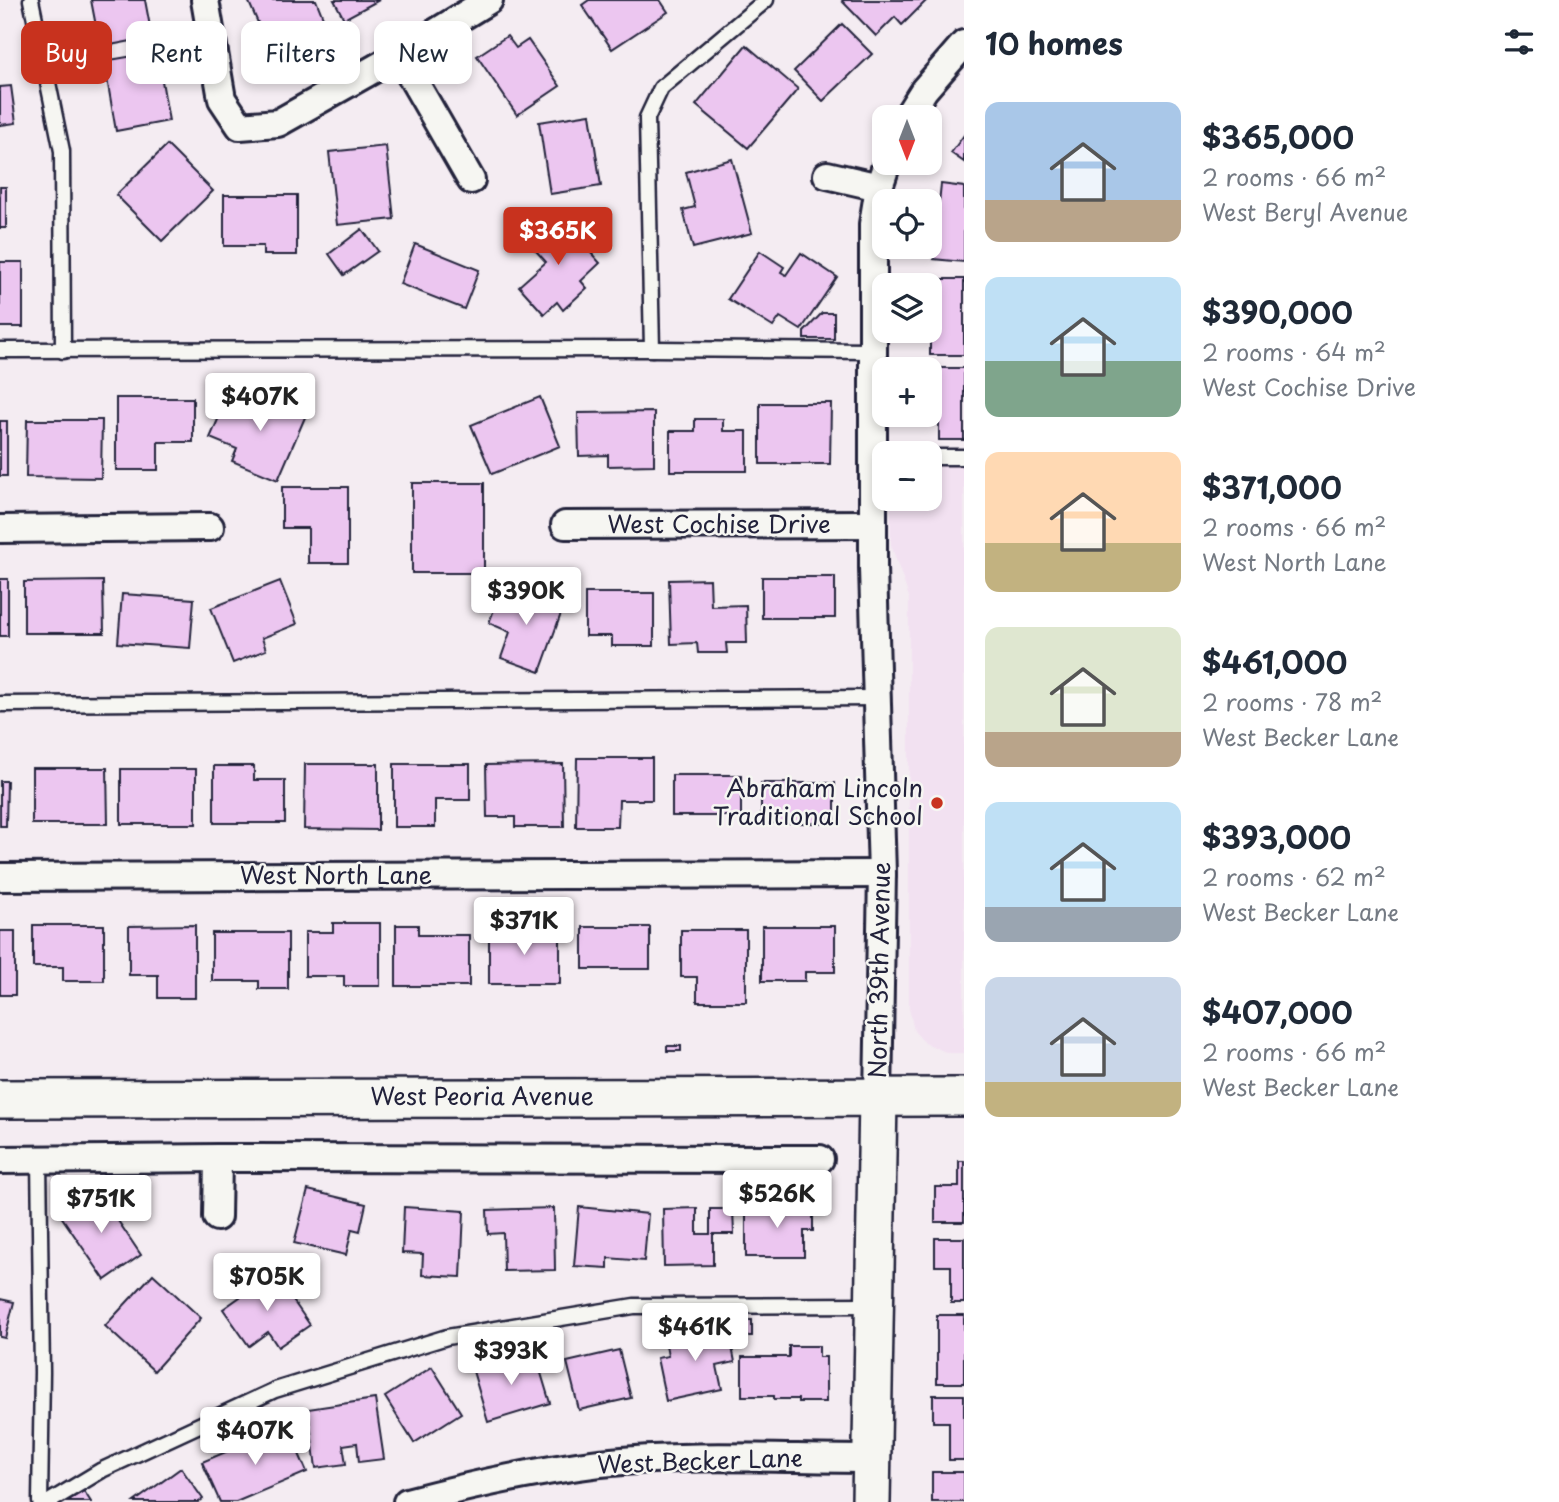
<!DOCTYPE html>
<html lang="en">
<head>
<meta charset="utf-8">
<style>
	:root { --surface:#fff; --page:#f6f6f7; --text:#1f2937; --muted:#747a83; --accent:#c8321e }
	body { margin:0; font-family:"Playpen Sans",sans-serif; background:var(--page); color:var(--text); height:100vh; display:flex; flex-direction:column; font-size:26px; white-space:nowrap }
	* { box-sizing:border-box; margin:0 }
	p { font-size:23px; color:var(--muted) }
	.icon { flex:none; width:38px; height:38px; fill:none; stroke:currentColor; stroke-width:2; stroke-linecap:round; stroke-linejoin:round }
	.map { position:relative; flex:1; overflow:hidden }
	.side { display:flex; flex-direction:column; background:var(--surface); width:595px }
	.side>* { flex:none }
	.guide { position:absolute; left:21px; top:21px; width:665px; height:63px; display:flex; gap:14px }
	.needle { width:46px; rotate:180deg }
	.fabs { position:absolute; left:872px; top:105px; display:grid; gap:14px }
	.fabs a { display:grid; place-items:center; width:70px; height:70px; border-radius:14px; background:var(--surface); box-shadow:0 4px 10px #0003; font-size:35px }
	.price { position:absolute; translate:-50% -60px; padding:0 16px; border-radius:7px; background:#fff; color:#222; font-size:23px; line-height:46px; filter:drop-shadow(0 2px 4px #0008) }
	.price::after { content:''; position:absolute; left:50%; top:42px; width:21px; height:16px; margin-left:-10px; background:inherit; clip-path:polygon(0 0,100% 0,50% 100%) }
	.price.selected { background:var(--accent); color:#fff }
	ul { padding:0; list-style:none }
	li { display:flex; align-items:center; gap:21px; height:175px; padding:0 21px }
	li span { display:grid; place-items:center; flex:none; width:196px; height:140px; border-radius:14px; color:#555 }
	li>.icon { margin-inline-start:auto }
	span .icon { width:84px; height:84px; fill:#fffc; stroke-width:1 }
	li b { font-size:30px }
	h2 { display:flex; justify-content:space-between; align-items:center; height:84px; padding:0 21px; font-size:30px }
	.chip { padding:0 24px; border-radius:14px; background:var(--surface); box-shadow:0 4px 10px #0003; font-size:24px; line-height:63px }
	.chip.selected { background:var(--accent); color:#fff }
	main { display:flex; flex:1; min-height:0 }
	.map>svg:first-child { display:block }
	.built { fill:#f2e1f1 }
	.building { fill:#ecc6f0; stroke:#22223b; stroke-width:2 }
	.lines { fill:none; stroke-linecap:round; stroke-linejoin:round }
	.lane-casing { stroke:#22223b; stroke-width:19 }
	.street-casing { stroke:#22223b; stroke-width:32 }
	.secondary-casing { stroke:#22223b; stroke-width:42 }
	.lane { stroke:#f6f6f2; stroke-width:14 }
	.street { stroke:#f6f6f2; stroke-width:26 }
	.secondary { stroke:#f6f6f2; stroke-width:37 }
	.poi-dot { fill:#c8321e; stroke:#f6f6f2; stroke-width:2.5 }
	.labels { text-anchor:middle; stroke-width:5; stroke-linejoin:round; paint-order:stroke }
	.street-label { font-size:24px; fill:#22223b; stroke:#f6f6f2 }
	.poi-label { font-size:24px; fill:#22223b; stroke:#f6f6f2; text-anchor:end }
</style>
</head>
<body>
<main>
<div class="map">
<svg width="964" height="1502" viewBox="0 0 964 1502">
	<rect width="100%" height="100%" fill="#f4ecf2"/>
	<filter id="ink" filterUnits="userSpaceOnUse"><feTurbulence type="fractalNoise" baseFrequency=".0143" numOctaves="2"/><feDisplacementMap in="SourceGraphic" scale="14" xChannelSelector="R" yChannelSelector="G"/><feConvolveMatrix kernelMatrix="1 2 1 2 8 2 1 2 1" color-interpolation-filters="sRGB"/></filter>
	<g filter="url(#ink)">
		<polygon class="built" points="929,460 964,460 964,1053 948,1053 925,1043 914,1031 909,1008 909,597 891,545 891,499 929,499"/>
		<g class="building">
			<polygon points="91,0 145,0 152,37 100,47"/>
			<polygon points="248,0 316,0 326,25 303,35 308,45 257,66 248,46 265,39"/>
			<polygon points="334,0 379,0 344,19"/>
			<polygon points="589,0 660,0 668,12 612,49 582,5"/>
			<polygon points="843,0 927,0 902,25 895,17 876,36 842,1"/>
			<polygon points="842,24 872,54 823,101 794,71"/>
			<polygon points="507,36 516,48 528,40 560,86 517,115 477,56"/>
			<polygon points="746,45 798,89 748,148 696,105"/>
			<polygon points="157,52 169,121 116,131 104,61"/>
			<polygon points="11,86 16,123 0,125 0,87"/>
			<polygon points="590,114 601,186 550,194 539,122"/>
			<polygon points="964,135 964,162 951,153"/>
			<polygon points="167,145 213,191 162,241 116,195"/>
			<polygon points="386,146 394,219 337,225 329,152"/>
			<polygon points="732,159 752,233 693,248 683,210 695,207 686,172"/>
			<polygon points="941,184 964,187 964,262 933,259"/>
			<rect x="0" y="187" width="6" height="41"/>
			<polygon points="224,195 297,195 297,255 263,255 263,246 224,246"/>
			<polygon points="556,214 600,263 581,281 587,288 563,310 557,302 544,314 519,286 546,262 527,241"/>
			<polygon points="362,229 378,251 344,275 329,254"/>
			<polygon points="415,244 479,270 464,309 400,284"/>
			<polygon points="760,251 784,267 781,272 786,275 801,253 837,277 801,330 780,317 773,327 728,299"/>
			<rect x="0" y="262" width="23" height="65"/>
			<rect x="930" y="279" width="34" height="76"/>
			<polygon points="822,313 834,313 834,339 804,339 804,332"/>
			<polygon points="928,368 964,368 964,440 939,440 939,391 929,391"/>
			<polygon points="229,394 276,413 282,397 309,408 278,480 232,461 237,449 210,438"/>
			<polygon points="540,397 560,446 492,474 471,425"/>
			<polygon points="116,398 193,398 193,442 158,442 158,470 116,470"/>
			<polygon points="760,403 831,403 830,464 760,464"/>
			<polygon points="654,412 654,465 608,466 608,455 579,456 578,413"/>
			<polygon points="695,419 723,419 723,431 747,431 747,471 670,471 670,431 695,431"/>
			<polygon points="27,420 102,420 101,478 26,477"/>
			<rect x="0" y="421" width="7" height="55"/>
			<rect x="412" y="483" width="72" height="90"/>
			<polygon points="282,487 348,487 348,563 308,563 308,528 282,528"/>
			<rect x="762" y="577" width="73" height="41"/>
			<rect x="0" y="579" width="8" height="57"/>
			<polygon points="710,579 711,606 746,605 747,643 726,643 727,653 698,653 697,643 671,644 669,580"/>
			<polygon points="103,581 104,633 24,633 24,582"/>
			<polygon points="280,581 297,624 262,638 266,650 233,663 211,608"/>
			<polygon points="503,586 563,608 540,672 501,658 510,632 489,623"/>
			<polygon points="585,593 654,593 654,646 612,646 612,636 585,636"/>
			<polygon points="122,594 194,599 190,648 118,643"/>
			<polygon points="577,758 652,758 652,800 619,800 618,827 576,827"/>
			<polygon points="305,764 378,764 378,830 304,829"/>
			<polygon points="394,764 470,764 470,800 435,800 435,827 394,827"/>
			<polygon points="563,764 564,827 515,827 515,817 487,817 486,765"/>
			<polygon points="214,766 254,766 254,780 285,780 285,823 214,823"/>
			<polygon points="32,768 107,768 108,824 32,824"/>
			<rect x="121" y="769" width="75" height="55"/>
			<rect x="672" y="775" width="69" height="41"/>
			<polygon points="0,781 7,781 6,826 0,826"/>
			<rect x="761" y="783" width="74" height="40"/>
			<polygon points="333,923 380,923 380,986 344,986 344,976 305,976 305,932 333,932"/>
			<polygon points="33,925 104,925 104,981 63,981 63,967 33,967"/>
			<polygon points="195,925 195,998 158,998 158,975 129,975 129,926"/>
			<polygon points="396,925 418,925 418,935 469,935 469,986 396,986"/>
			<polygon points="762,926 835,926 835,972 805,972 805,981 762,981"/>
			<rect x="583" y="927" width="67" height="42"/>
			<rect x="489" y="930" width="71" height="54"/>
			<polygon points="681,930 746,930 746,1002 697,1002 697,977 681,977"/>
			<rect x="0" y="931" width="15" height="64"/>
			<polygon points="212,933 288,933 288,989 259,989 259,981 212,981"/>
			<rect x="667" y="1046" width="14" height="5"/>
			<polygon points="959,1161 964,1161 964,1222 935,1222 935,1187 959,1187"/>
			<polygon points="308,1190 366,1204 360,1231 352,1229 346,1255 294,1243"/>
			<polygon points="98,1191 141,1255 105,1280 61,1216"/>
			<polygon points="746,1204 813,1204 813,1231 804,1231 804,1257 746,1257"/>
			<polygon points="404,1207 464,1211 461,1277 422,1275 423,1254 402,1253"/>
			<polygon points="579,1207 648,1214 644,1261 608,1258 608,1268 574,1266"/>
			<polygon points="554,1208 555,1270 504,1271 503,1233 488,1234 487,1210"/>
			<polygon points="697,1208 697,1234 710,1234 710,1209 733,1209 734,1234 713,1234 713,1265 664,1266 663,1209"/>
			<polygon points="935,1238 964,1238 964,1303 951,1303 951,1266 935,1266"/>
			<polygon points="274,1273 310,1325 278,1347 268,1332 249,1346 223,1309"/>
			<polygon points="153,1274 201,1318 154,1371 105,1326"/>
			<polygon points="0,1299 14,1302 5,1338 0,1337"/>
			<rect x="937" y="1315" width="27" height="68"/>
			<rect x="740" y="1320" width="12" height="16"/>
			<polygon points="728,1327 735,1362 717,1366 722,1389 666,1401 657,1358 668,1356 665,1339"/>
			<polygon points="789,1346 819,1346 819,1357 826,1357 826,1402 798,1402 798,1399 774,1399 774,1396 742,1396 742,1357 789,1357"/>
			<polygon points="619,1350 631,1398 579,1410 567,1362"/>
			<polygon points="535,1353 550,1403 488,1422 473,1371"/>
			<polygon points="432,1367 461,1413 414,1443 385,1397"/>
			<polygon points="933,1395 964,1395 964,1460 949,1460 949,1422 933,1422"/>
			<polygon points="375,1399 384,1459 359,1462 357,1443 343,1445 346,1464 316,1468 308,1409"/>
			<polygon points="287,1426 307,1472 236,1502 220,1502 202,1462"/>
			<polygon points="181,1468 203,1499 199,1502 134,1502"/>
			<rect x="932" y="1472" width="32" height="30"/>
			<polygon points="84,1491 91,1502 65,1502"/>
		</g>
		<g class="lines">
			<defs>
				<g id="lane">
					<polyline points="31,0 62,151 63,351"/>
					<polyline points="652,349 647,118 661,88 766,0"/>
					<polyline points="0,350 652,349 872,351"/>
					<polyline points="929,457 964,457"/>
					<polyline points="0,704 877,698"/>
					<polyline points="39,1160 42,1372 40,1502"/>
					<polyline points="49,1502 102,1470 275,1390 447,1337 634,1306 873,1305"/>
				</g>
				<g id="street">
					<polyline points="205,0 222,99 240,126 278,123 399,55 489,0"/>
					<polyline points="399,55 471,180"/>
					<polyline points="907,117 924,90 964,44"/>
					<polyline points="827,175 879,187"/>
					<polyline points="565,525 873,524"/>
					<polyline points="0,529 210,527"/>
					<polyline points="0,877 882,874"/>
					<polyline points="878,1097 882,874 873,568 873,224 879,187 887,163"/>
					<polyline points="0,1160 218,1158 820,1159"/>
					<polyline points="217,1217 218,1158"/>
					<path d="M407,1502C471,1485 535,1471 600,1463C690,1453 781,1459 871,1459"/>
				</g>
				<g id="secondary">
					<polyline points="0,1099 964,1097"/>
					<polyline points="871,1502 878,1097"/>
				</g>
			</defs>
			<use href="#lane" class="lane-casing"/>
			<use href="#street" class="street-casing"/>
			<use href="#secondary" class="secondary-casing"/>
			<use href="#lane" class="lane"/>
			<use href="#street" class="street"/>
			<use href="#secondary" class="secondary"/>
		</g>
	</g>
	<circle class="poi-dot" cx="937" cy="803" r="7"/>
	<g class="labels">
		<g class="street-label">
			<text x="719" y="533">West Cochise Drive</text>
			<text x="336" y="884">West North Lane</text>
			<text transform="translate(880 970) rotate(-89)" y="8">North 39th Avenue</text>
			<text x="482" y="1105">West Peoria Avenue</text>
			<text transform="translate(700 1462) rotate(-2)" y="8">West Becker Lane</text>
		</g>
		<g class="poi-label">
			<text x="923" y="797">Abraham Lincoln<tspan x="923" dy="28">Traditional School</tspan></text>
		</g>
	</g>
</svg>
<div class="fabs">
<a><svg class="needle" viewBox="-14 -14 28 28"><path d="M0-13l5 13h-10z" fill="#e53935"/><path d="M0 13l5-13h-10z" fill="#747a83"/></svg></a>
<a><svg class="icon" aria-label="locate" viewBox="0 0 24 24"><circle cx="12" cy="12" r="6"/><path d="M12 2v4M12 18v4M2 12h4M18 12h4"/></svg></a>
<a><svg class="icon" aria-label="layers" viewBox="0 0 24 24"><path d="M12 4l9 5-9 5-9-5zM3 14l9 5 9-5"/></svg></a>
<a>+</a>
<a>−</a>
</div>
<b class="price selected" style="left:558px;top:267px">$365K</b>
<b class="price" style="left:260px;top:433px">$407K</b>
<b class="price" style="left:526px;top:627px">$390K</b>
<b class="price" style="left:524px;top:957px">$371K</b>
<b class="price" style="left:777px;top:1230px">$526K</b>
<b class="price" style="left:101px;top:1235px">$751K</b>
<b class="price" style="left:267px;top:1313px">$705K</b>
<b class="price" style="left:695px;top:1363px">$461K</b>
<b class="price" style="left:511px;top:1387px">$393K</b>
<b class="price" style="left:255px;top:1467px">$407K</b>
<div class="guide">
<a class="chip selected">Buy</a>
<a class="chip">Rent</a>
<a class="chip">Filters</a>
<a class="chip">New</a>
</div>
</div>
<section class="side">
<h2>10 homes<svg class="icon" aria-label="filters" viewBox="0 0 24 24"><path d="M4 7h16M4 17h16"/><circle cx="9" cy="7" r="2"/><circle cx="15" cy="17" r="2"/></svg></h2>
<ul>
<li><span style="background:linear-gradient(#a9c7e8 70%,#b9a48a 0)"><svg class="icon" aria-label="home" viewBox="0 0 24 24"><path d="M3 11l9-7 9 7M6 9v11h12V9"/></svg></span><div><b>$365,000</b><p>2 rooms · 66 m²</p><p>West Beryl Avenue</p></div></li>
<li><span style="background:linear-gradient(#bfe0f5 60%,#7fa58c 0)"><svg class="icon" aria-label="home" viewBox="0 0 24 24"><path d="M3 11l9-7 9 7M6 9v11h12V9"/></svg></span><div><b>$390,000</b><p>2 rooms · 64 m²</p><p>West Cochise Drive</p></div></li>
<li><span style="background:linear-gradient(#ffd9b3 65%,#c2b280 0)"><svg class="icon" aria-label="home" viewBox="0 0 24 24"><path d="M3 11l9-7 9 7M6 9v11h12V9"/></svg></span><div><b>$371,000</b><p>2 rooms · 66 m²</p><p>West North Lane</p></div></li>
<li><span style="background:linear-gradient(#dfe7d0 75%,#b9a48a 0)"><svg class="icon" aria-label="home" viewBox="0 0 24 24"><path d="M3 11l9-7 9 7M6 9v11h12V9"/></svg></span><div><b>$461,000</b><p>2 rooms · 78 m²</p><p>West Becker Lane</p></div></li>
<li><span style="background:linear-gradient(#bfe0f5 75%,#9aa5b1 0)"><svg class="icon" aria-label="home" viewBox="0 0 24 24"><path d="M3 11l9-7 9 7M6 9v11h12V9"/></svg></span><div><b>$393,000</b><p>2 rooms · 62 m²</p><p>West Becker Lane</p></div></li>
<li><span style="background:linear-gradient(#c9d6e8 75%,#c2b280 0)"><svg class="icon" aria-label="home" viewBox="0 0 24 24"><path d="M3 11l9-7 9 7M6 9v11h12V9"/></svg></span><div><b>$407,000</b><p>2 rooms · 66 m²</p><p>West Becker Lane</p></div></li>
</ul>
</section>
</main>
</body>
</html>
